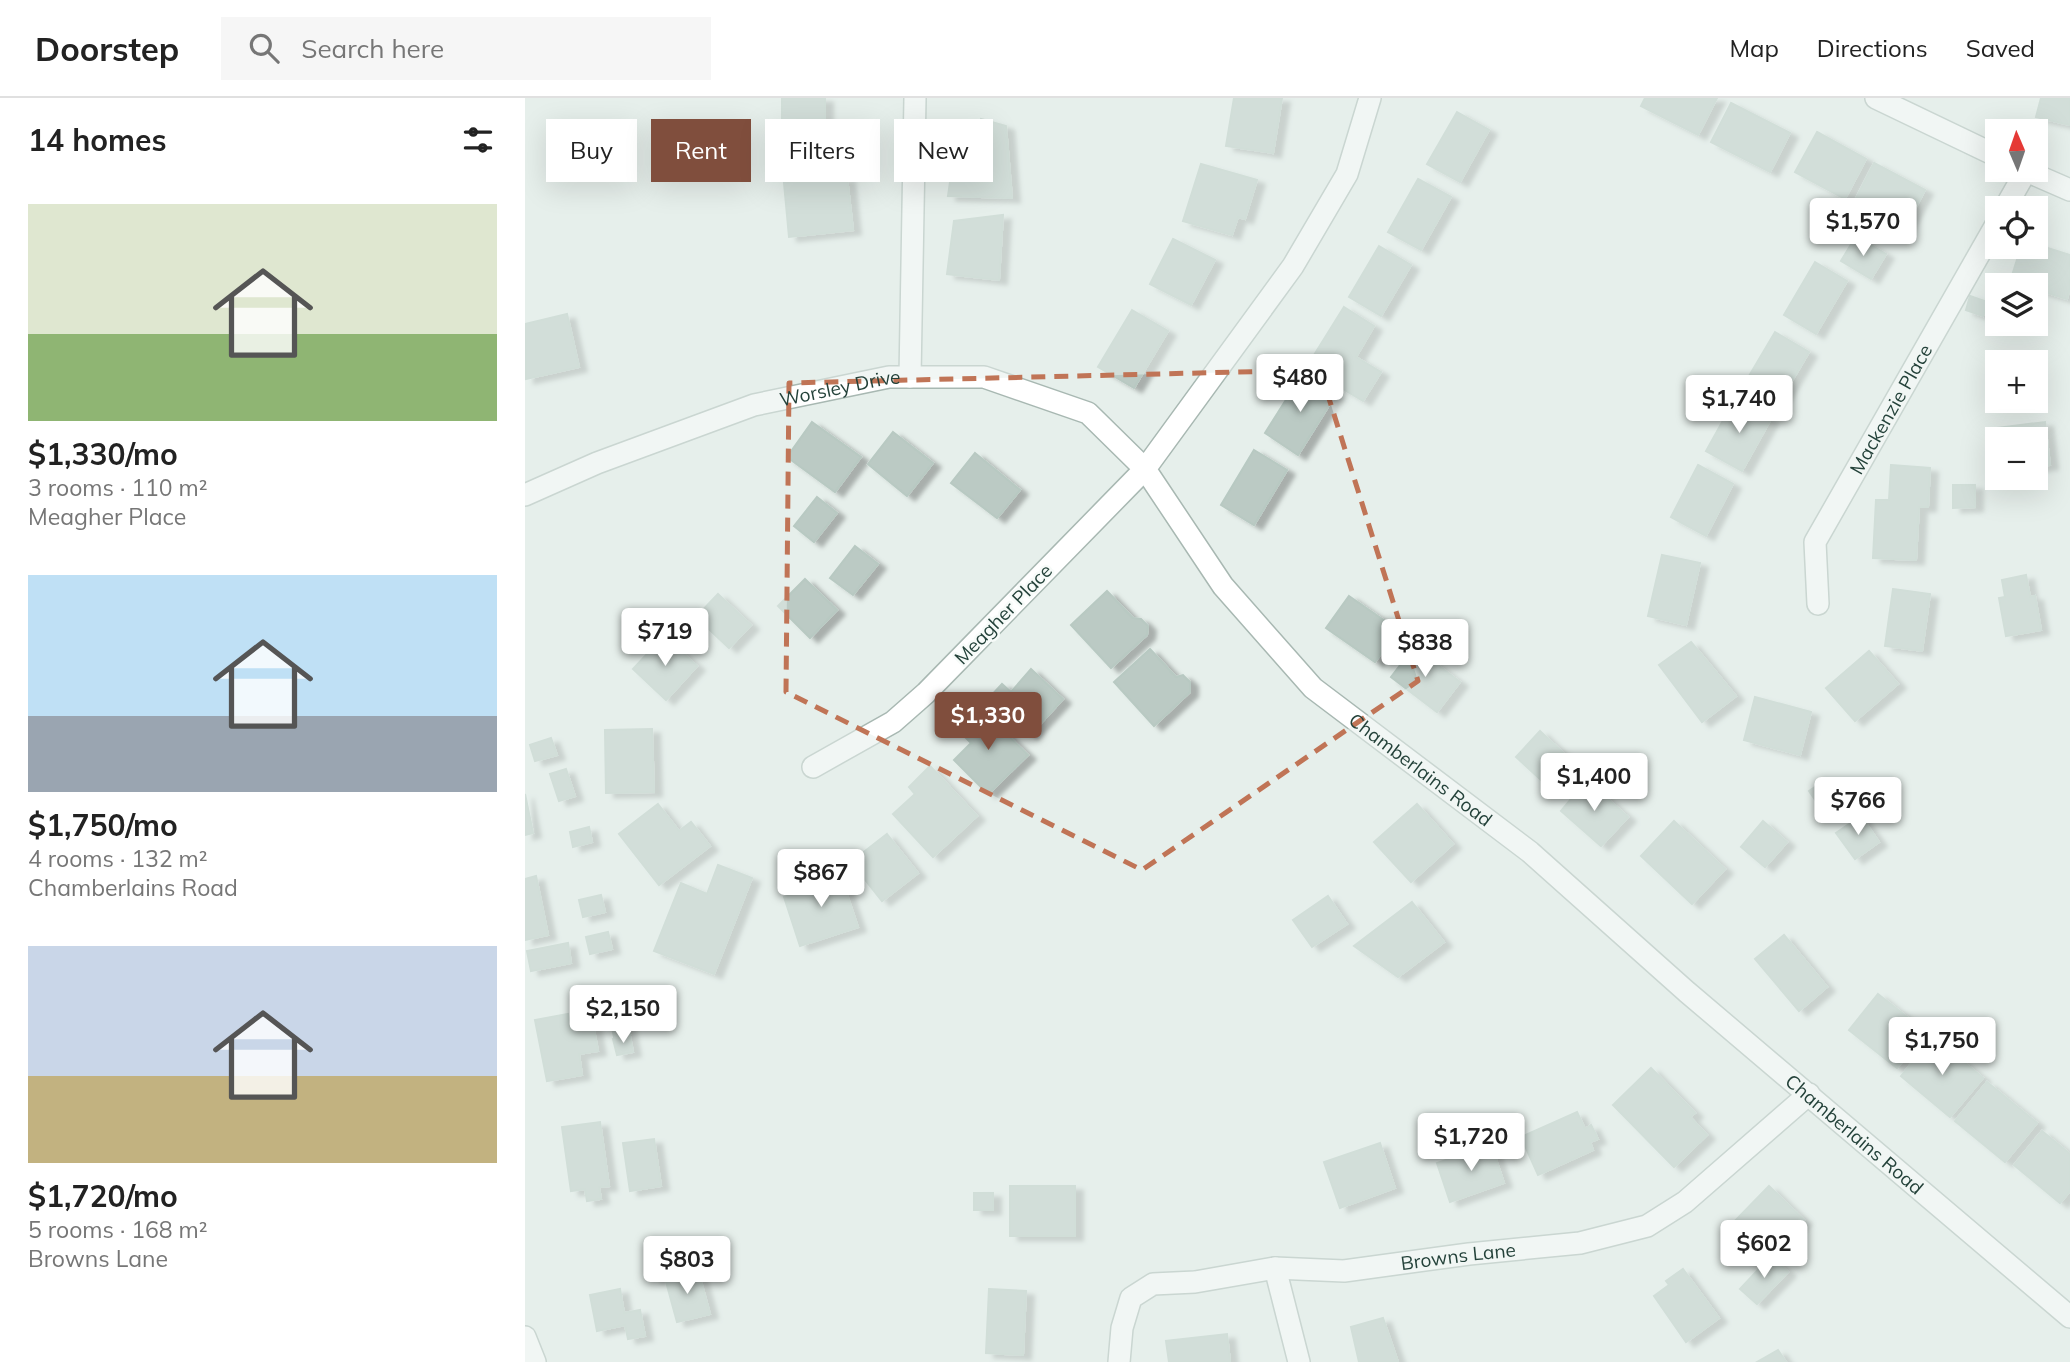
<!DOCTYPE html>
<html lang="en">
<head>
<meta charset="utf-8">
<style>
	:root { --surface:#fff; --page:#f6f6f6; --text:#222; --muted:#767676; --line:#e0e0e0; --accent:#804e3d }
	body { margin:0; font-family:Mulish,sans-serif; background:var(--page); color:var(--text); height:100vh; display:flex; flex-direction:column; font-size:26px; white-space:nowrap }
	* { box-sizing:border-box; margin:0 }
	p { font-size:23px; color:var(--muted) }
	.icon { flex:none; width:38px; height:38px; fill:none; stroke:currentColor; stroke-width:2; stroke-linecap:round; stroke-linejoin:round }
	.map { position:relative; flex:1; overflow:hidden }
	.drawer { display:flex; flex-direction:column; background:var(--surface); width:525px }
	.drawer>* { flex:none }
	.top-card { position:absolute; left:21px; top:21px; width:665px; height:63px; display:flex; gap:14px }
	.needle { width:46px; rotate:358deg }
	.fabs { position:absolute; left:1460px; top:21px; display:grid; gap:14px }
	.fabs a { display:grid; place-items:center; width:63px; height:63px; border-radius:0px; background:var(--surface); box-shadow:0 7px 28px #0002; font-size:35px }
	.price { position:absolute; translate:-50% -60px; padding:0 16px; border-radius:7px; background:#fff; color:#222; font-size:23px; line-height:46px; filter:drop-shadow(0 2px 4px #0008) }
	.price::after { content:''; position:absolute; left:50%; top:42px; width:21px; height:16px; margin-left:-10px; background:inherit; clip-path:polygon(0 0,100% 0,50% 100%) }
	.price.active { background:var(--accent); color:#fff }
	ul { padding:0; list-style:none }
	li { display:grid; align-content:center; gap:14px; height:371px; padding:0 28px }
	li span { display:grid; place-items:center; height:217px; border-radius:0px; color:#555 }
	li>.icon { margin-inline-start:auto }
	span .icon { width:126px; height:126px; fill:#fffc; stroke-width:1 }
	li b { font-size:30px }
	h2 { display:flex; justify-content:space-between; align-items:center; height:84px; padding:0 28px; font-size:30px }
	.pill { padding:0 24px; border-radius:0px; background:var(--surface); box-shadow:0 7px 28px #0002; font-size:24px; line-height:63px }
	.pill.active { background:var(--accent); color:#fff }
	header { display:flex; align-items:center; gap:42px; box-sizing:border-box; height:98px; padding:0 35px; background:var(--surface); border-bottom:2px solid var(--line) }
	header strong { font-size:33px }
	nav { display:flex; gap:38px; margin-inline-start:auto; font-size:24px }
	.search { width:490px; height:63px; background:var(--page); display:flex; align-items:center; gap:18px; box-sizing:border-box; padding:0 24px; border-radius:0px; color:var(--muted); font-size:26px }
	main { display:flex; flex:1; min-height:0 }
	.map>svg:first-child { display:block }
	.building { fill:#bbcac4; stroke:#b8c9c2; stroke-width:2; filter:url(#shadow) }
	.lines { fill:none; stroke-linecap:round; stroke-linejoin:round }
	.minor-casing { stroke:#a8b8b2; stroke-width:24 }
	.minor { stroke:#fff; stroke-width:21 }
	.marked { fill:none; stroke:#c07456; stroke-width:5; stroke-dasharray:14 9; stroke-linejoin:round }
	.labels { text-anchor:middle; stroke-width:5; stroke-linejoin:round; paint-order:stroke }
	.street-label { font-size:19px; fill:#24423a; stroke:#f7fbf9 }
</style>
</head>
<body>
<header>
<strong>Doorstep</strong>
<div class="search"><svg class="icon" aria-label="search" viewBox="0 0 24 24"><circle cx="10" cy="10" r="6"/><path d="M15 15l6 6"/></svg>Search here</div>
<nav><a>Map</a><a>Directions</a><a>Saved</a></nav>
</header>
<main>
<section class="drawer">
<h2>14 homes<svg class="icon" aria-label="filters" viewBox="0 0 24 24"><path d="M4 7h16M4 17h16"/><circle cx="9" cy="7" r="2"/><circle cx="15" cy="17" r="2"/></svg></h2>
<ul>
<li><span style="background:linear-gradient(#dfe7d0 60%,#8fb573 0)"><svg class="icon" aria-label="home" viewBox="0 0 24 24"><path d="M3 11l9-7 9 7M6 9v11h12V9"/></svg></span><div><b>$1,330/mo</b><p>3 rooms · 110 m²</p><p>Meagher Place</p></div></li>
<li><span style="background:linear-gradient(#bfe0f5 65%,#9aa5b1 0)"><svg class="icon" aria-label="home" viewBox="0 0 24 24"><path d="M3 11l9-7 9 7M6 9v11h12V9"/></svg></span><div><b>$1,750/mo</b><p>4 rooms · 132 m²</p><p>Chamberlains Road</p></div></li>
<li><span style="background:linear-gradient(#c9d6e8 60%,#c2b280 0)"><svg class="icon" aria-label="home" viewBox="0 0 24 24"><path d="M3 11l9-7 9 7M6 9v11h12V9"/></svg></span><div><b>$1,720/mo</b><p>5 rooms · 168 m²</p><p>Browns Lane</p></div></li>
</ul>
</section>
<div class="map">
<svg width="1545" height="1264" viewBox="0 0 1545 1264">
	<defs>
		<filter id="shadow"><feDropShadow dx="8" dy="4.5" stdDeviation="2" flood-color="#0004"/></filter>
	</defs>
	<rect width="100%" height="100%" fill="#e6efeb"/>
	<g class="building">
		<rect x="257" y="0" width="43" height="26"/>
		<polygon points="709,0 757,0 748,55 701,48"/>
		<polygon points="1120,0 1192,0 1173,37 1116,8"/>
		<polygon points="1516,0 1545,0 1545,27 1511,19"/>
		<polygon points="1206,5 1265,35 1245,74 1186,44"/>
		<polygon points="932,14 964,32 935,84 902,66"/>
		<polygon points="456,21 481,28 487,100 423,98 432,36 454,34"/>
		<polygon points="1292,34 1341,61 1320,101 1270,74"/>
		<polygon points="1349,65 1400,92 1379,132 1328,106"/>
		<polygon points="676,66 732,82 720,121 713,119 707,137 658,123"/>
		<polygon points="322,79 328,132 264,139 259,85"/>
		<polygon points="893,81 926,99 896,152 863,134"/>
		<polygon points="478,117 474,182 422,176 429,123"/>
		<polygon points="1331,138 1361,156 1346,181 1316,163"/>
		<polygon points="648,141 690,162 666,207 625,186"/>
		<polygon points="1510,146 1545,157 1545,190 1542,201 1510,191 1510,187 1485,184 1496,149 1510,149"/>
		<polygon points="854,148 886,167 856,218 824,199"/>
		<polygon points="1290,164 1322,183 1291,236 1259,217"/>
		<polygon points="1445,198 1462,204 1458,218 1441,212"/>
		<polygon points="819,209 849,228 831,259 856,274 838,303 803,282 808,275 786,262"/>
		<polygon points="607,212 643,233 609,290 573,269"/>
		<polygon points="42,216 54,269 1,281 0,226"/>
		<polygon points="1250,234 1284,254 1251,310 1217,290"/>
		<polygon points="778,275 811,296 773,357 740,335"/>
		<polygon points="1210,301 1246,321 1217,373 1181,353"/>
		<polygon points="287,324 336,359 310,394 262,359"/>
		<polygon points="1520,324 1525,367 1510,369 1510,341 1473,341 1471,330"/>
		<polygon points="368,334 408,365 382,398 343,366"/>
		<polygon points="729,352 762,372 729,427 696,407"/>
		<polygon points="450,355 495,392 472,420 426,385"/>
		<polygon points="1173,367 1208,386 1181,438 1146,419"/>
		<polygon points="1366,367 1405,370 1403,409 1394,409 1391,462 1348,460 1351,402 1364,402"/>
		<polygon points="1428,387 1450,387 1450,409 1428,410"/>
		<polygon points="292,399 312,415 289,444 269,428"/>
		<polygon points="330,448 353,466 328,497 305,480"/>
		<polygon points="1137,457 1175,465 1161,527 1123,518"/>
		<polygon points="1501,477 1505,499 1510,498 1516,532 1481,538 1474,500 1480,499 1477,482"/>
		<polygon points="280,481 312,512 285,540 253,508"/>
		<polygon points="1368,491 1405,496 1397,553 1360,548"/>
		<polygon points="582,493 608,520 616,521 623,528 622,537 586,570 546,527"/>
		<polygon points="193,496 226,527 204,550 171,519"/>
		<polygon points="824,498 873,532 850,564 801,530"/>
		<polygon points="139,538 172,568 141,602 108,571"/>
		<polygon points="1166,544 1211,598 1177,624 1134,567"/>
		<polygon points="889,549 935,584 912,614 866,579"/>
		<polygon points="625,551 651,579 658,577 665,584 665,594 629,628 589,584"/>
		<polygon points="1344,553 1373,586 1330,623 1301,590"/>
		<polygon points="506,571 538,601 505,637 464,600 477,586 486,594"/>
		<polygon points="1230,599 1286,614 1275,657 1219,642"/>
		<polygon points="456,611 503,657 463,696 429,662 446,645 434,633"/>
		<polygon points="127,631 129,694 81,695 80,632"/>
		<polygon points="1015,633 1052,668 1028,693 991,659"/>
		<polygon points="26,640 32,657 10,663 5,647"/>
		<polygon points="405,668 452,718 408,759 368,716 390,696 384,689"/>
		<polygon points="41,671 50,698 34,703 25,676"/>
		<polygon points="1302,681 1318,704 1300,716 1284,693"/>
		<polygon points="1062,682 1103,719 1076,748 1036,713"/>
		<polygon points="0,696 8,735 0,737"/>
		<polygon points="133,706 154,733 166,724 185,748 134,787 94,736"/>
		<polygon points="892,706 928,746 886,784 849,744"/>
		<polygon points="1336,718 1354,744 1330,761 1311,735"/>
		<polygon points="1149,723 1200,771 1167,806 1116,758"/>
		<polygon points="1238,723 1262,744 1240,769 1216,749"/>
		<polygon points="64,729 67,744 48,749 45,734"/>
		<polygon points="362,736 393,775 357,803 326,764"/>
		<polygon points="193,767 227,780 189,876 129,853 156,785 182,796"/>
		<polygon points="313,770 333,829 275,848 259,799 285,791 282,780"/>
		<polygon points="11,778 23,837 0,842 0,781"/>
		<polygon points="76,797 80,814 58,819 54,802"/>
		<polygon points="803,798 822,826 787,849 768,822"/>
		<polygon points="887,804 919,844 873,879 829,848"/>
		<polygon points="83,834 87,851 65,856 61,839"/>
		<polygon points="1259,837 1302,889 1274,913 1230,861"/>
		<polygon points="43,845 46,865 6,873 2,853"/>
		<polygon points="1353,896 1401,934 1372,970 1324,932"/>
		<polygon points="43,916 46,931 68,926 73,953 54,956 57,977 22,983 10,922"/>
		<polygon points="102,921 105,936 89,939 86,925"/>
		<polygon points="105,938 108,954 92,957 88,941"/>
		<polygon points="1408,939 1458,980 1425,1019 1376,978"/>
		<polygon points="1126,970 1170,1015 1165,1019 1182,1037 1149,1069 1088,1007"/>
		<polygon points="1462,984 1512,1025 1480,1064 1430,1023"/>
		<polygon points="1052,1014 1060,1031 1066,1027 1073,1041 1065,1044 1068,1052 1013,1077 996,1039"/>
		<polygon points="75,1024 84,1088 74,1089 76,1101 62,1103 60,1091 46,1093 37,1029"/>
		<polygon points="1517,1033 1545,1056 1545,1093 1535,1105 1489,1067"/>
		<polygon points="129,1041 136,1088 105,1093 98,1045"/>
		<polygon points="855,1045 870,1090 815,1110 799,1064"/>
		<polygon points="966,1046 979,1085 925,1104 912,1065"/>
		<rect x="485" y="1088" width="65" height="50"/>
		<polygon points="1244,1088 1279,1122 1246,1158 1226,1136 1221,1141 1206,1127"/>
		<rect x="449" y="1095" width="19" height="17"/>
		<polygon points="143,1156 148,1176 128,1181 123,1161"/>
		<polygon points="1246,1158 1263,1174 1232,1206 1215,1191"/>
		<polygon points="1158,1171 1194,1220 1161,1244 1129,1198 1144,1187 1141,1183"/>
		<polygon points="173,1172 185,1216 152,1224 140,1180"/>
		<polygon points="95,1191 99,1215 115,1212 120,1238 103,1241 100,1227 72,1233 65,1197"/>
		<polygon points="464,1191 501,1193 498,1257 461,1255"/>
		<polygon points="858,1220 873,1264 834,1264 826,1229"/>
		<polygon points="702,1236 705,1264 644,1264 641,1243"/>
		<polygon points="1253,1252 1261,1264 1232,1264"/>
	</g>
	<g class="lines">
		<defs>
			<g id="minor">
				<path id="s1" d="M845,0L822,76L768,168L620,371L698,488L788,590L1005,754L1162,894L1545,1219"/>
				<polyline points="1351,0 1472,58"/>
				<polyline points="1499,72 1545,92"/>
				<polyline points="1480,110 1501,73"/>
				<polyline points="385,279 390,0"/>
				<path id="s2" d="M0,397L72,365L229,307L364,279H459L563,315L620,371L401,595L368,624L288,669"/>
				<path id="s3" d="M1293,506L1290,444L1472,125"/>
				<polyline points="750,1170 774,1264"/>
				<polyline points="0,1239 10,1264"/>
				<path id="s4" d="M594,1264L597,1230L606,1200L628,1186L670,1184L750,1170L819,1173L944,1156L1055,1145L1122,1128L1160,1104L1284,996"/>
			</g>
		</defs>
		<use href="#minor" class="minor-casing"/>
		<use href="#minor" class="minor"/>
	</g>
	<path d="M0 0H1545V1264H0ZM795,272L893,583L617,772L261,594L264,285Z" fill="#e6efeb" fill-opacity=".55" fill-rule="evenodd"/>
	<path class="marked" d="M795,272L893,583L617,772L261,594L264,285Z"/>
	<g class="labels">
		<g class="street-label">
			<text dy="7" stroke="none"><textPath href="#s2" startOffset="334">Worsley Drive</textPath></text>
			<text dy="7" stroke="none"><textPath href="#s3" startOffset="215">Mackenzie Place</textPath></text>
			<text transform="translate(478 516) rotate(-46)" y="7">Meagher Place</text>
			<text dy="7" stroke="none"><textPath href="#s1" startOffset="849">Chamberlains Road</textPath></text>
			<text dy="7" stroke="none"><textPath href="#s1" startOffset="1416">Chamberlains Road</textPath></text>
			<text dy="7" stroke="none"><textPath href="#s4" startOffset="399">Browns Lane</textPath></text>
		</g>
	</g>
</svg>
<div class="fabs">
<a><svg class="needle" viewBox="-14 -14 28 28"><path d="M0-13l5 13h-10z" fill="#e53935"/><path d="M0 13l5-13h-10z" fill="#767676"/></svg></a>
<a><svg class="icon" aria-label="locate" viewBox="0 0 24 24"><circle cx="12" cy="12" r="6"/><path d="M12 2v4M12 18v4M2 12h4M18 12h4"/></svg></a>
<a><svg class="icon" aria-label="layers" viewBox="0 0 24 24"><path d="M12 4l9 5-9 5-9-5zM3 14l9 5 9-5"/></svg></a>
<a>+</a>
<a>−</a>
</div>
<b class="price" style="left:1338px;top:160px">$1,570</b>
<b class="price" style="left:775px;top:316px">$480</b>
<b class="price" style="left:1214px;top:337px">$1,740</b>
<b class="price" style="left:140px;top:570px">$719</b>
<b class="price" style="left:900px;top:581px">$838</b>
<b class="price active" style="left:463px;top:654px">$1,330</b>
<b class="price" style="left:1069px;top:715px">$1,400</b>
<b class="price" style="left:1333px;top:739px">$766</b>
<b class="price" style="left:296px;top:811px">$867</b>
<b class="price" style="left:98px;top:947px">$2,150</b>
<b class="price" style="left:1417px;top:979px">$1,750</b>
<b class="price" style="left:946px;top:1075px">$1,720</b>
<b class="price" style="left:1239px;top:1182px">$602</b>
<b class="price" style="left:162px;top:1198px">$803</b>
<div class="top-card">
<a class="pill">Buy</a>
<a class="pill active">Rent</a>
<a class="pill">Filters</a>
<a class="pill">New</a>
</div>
</div>
</main>
</body>
</html>
